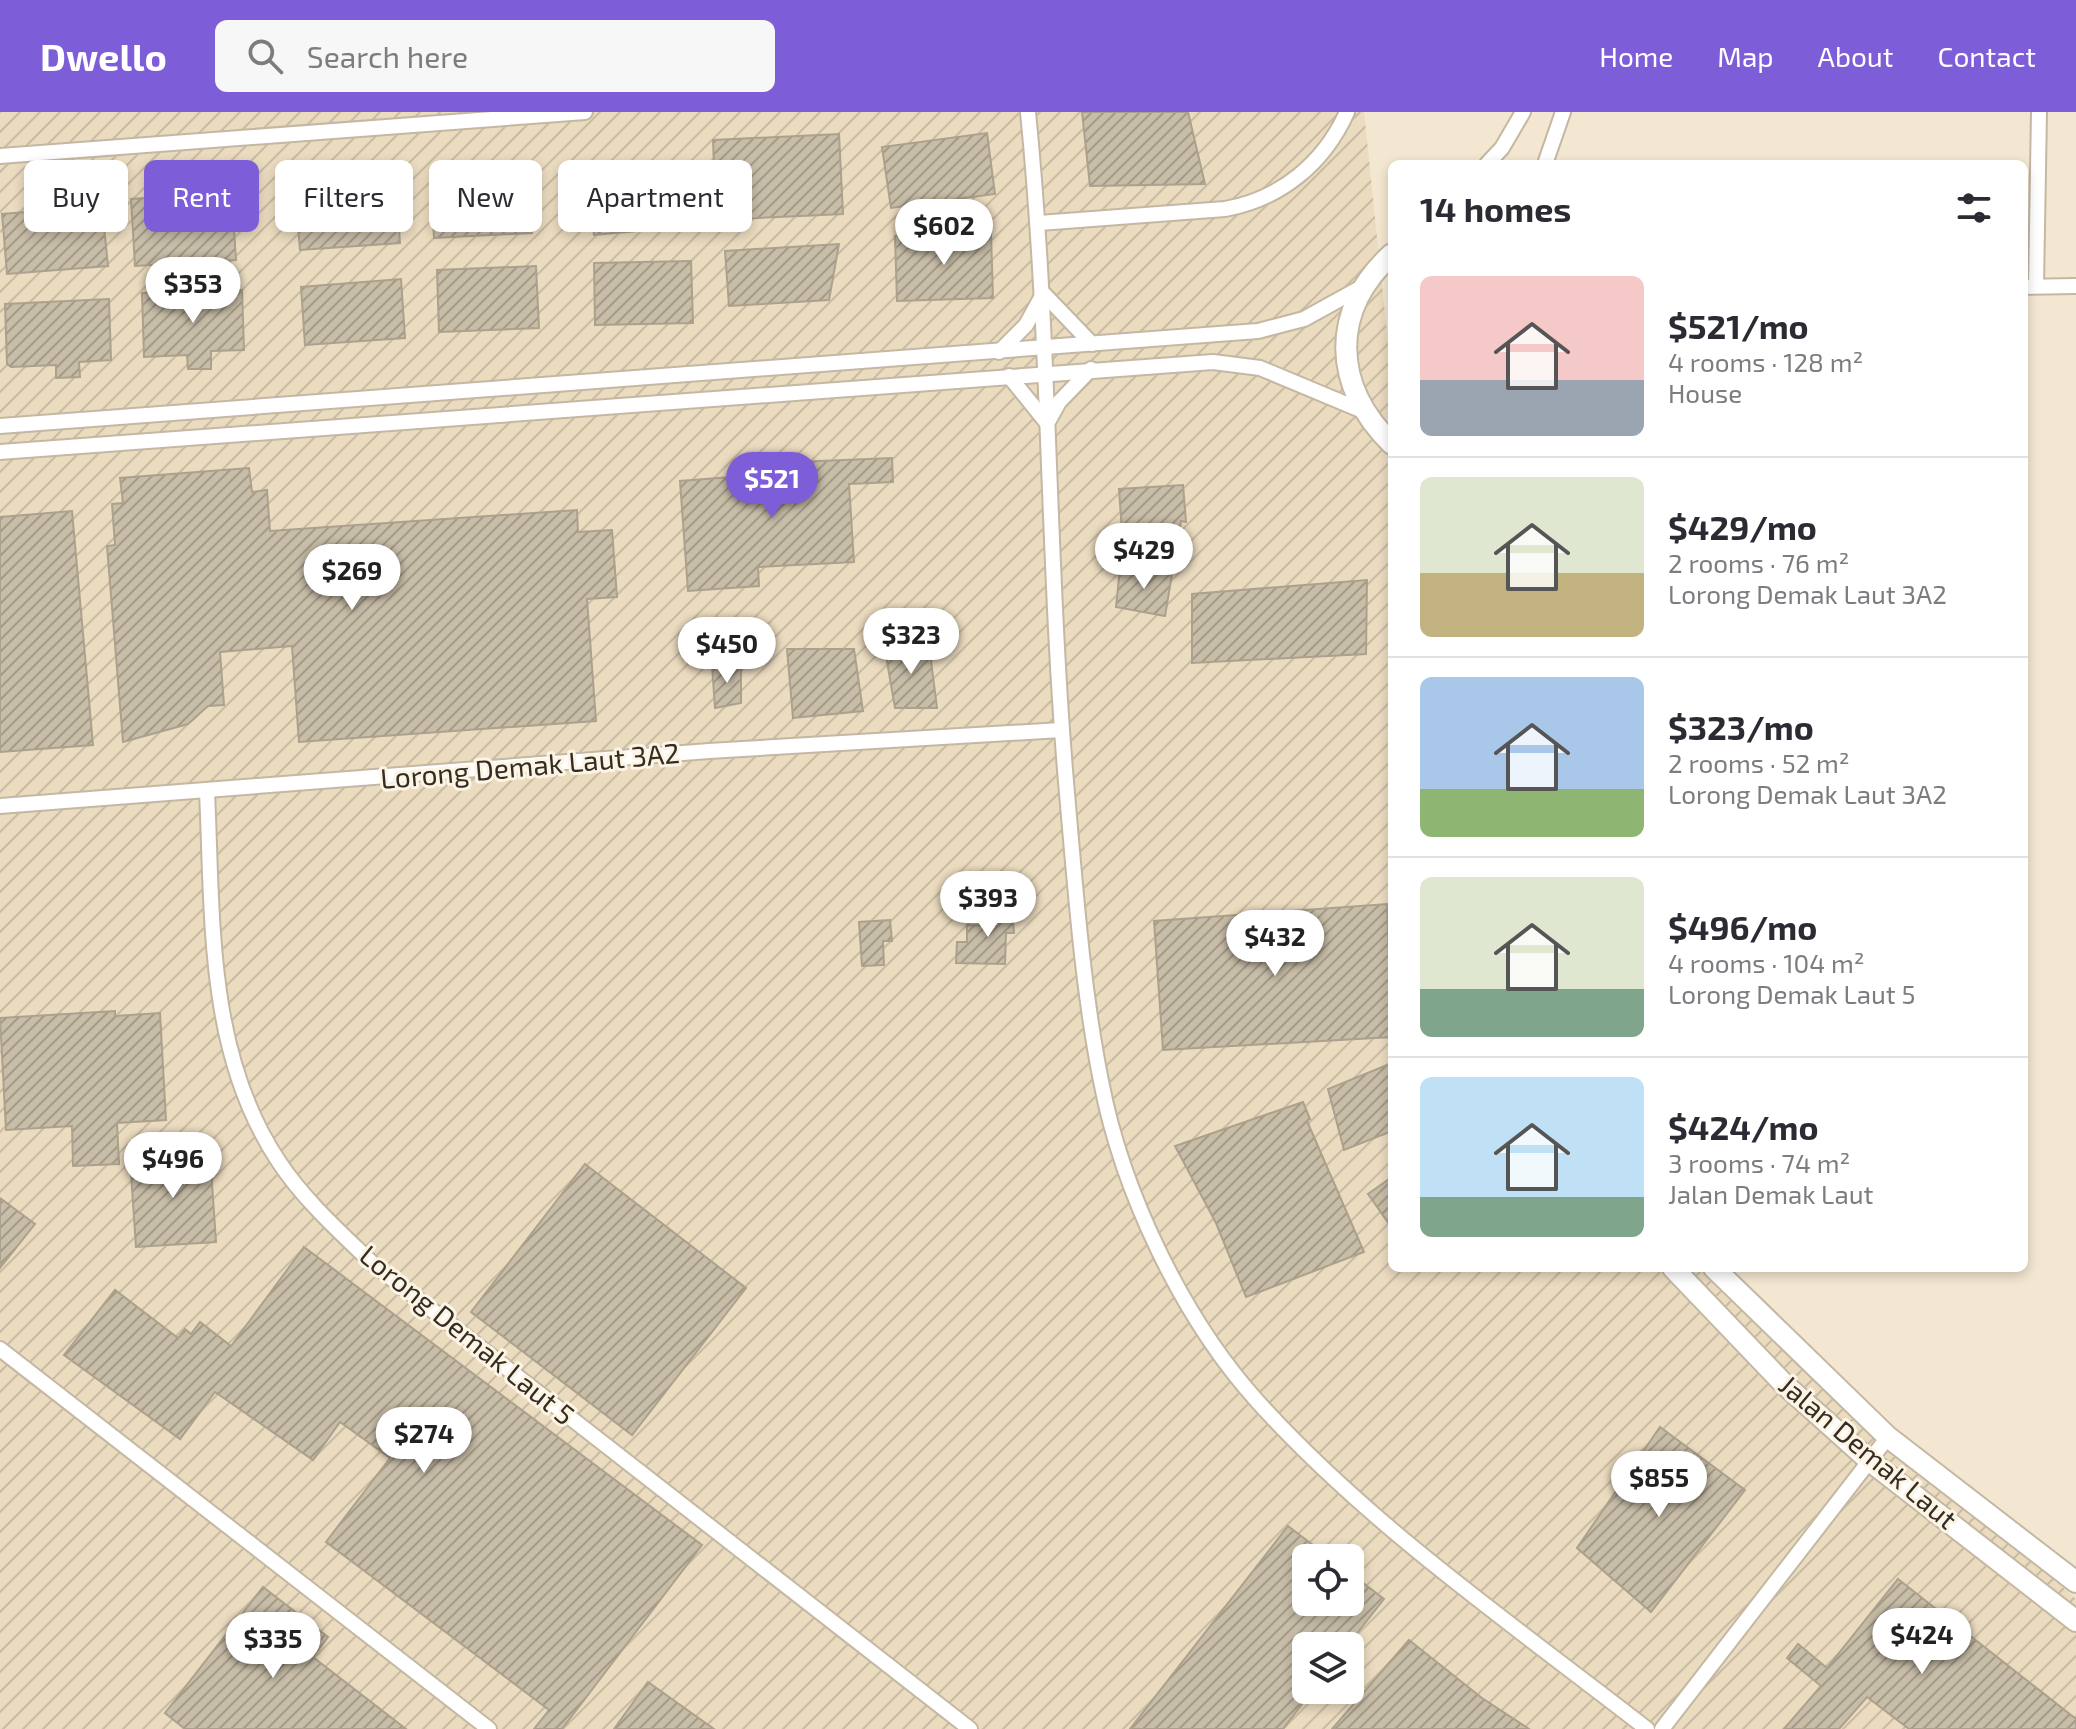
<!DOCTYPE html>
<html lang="en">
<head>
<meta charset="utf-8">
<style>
	:root { --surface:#fff; --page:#f7f7f7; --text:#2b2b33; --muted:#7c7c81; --line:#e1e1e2; --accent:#7e5dd8 }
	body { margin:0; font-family:"Exo 2",sans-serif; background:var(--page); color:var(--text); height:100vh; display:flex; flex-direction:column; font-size:30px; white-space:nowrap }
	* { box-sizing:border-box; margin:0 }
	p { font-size:26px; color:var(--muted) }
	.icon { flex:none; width:44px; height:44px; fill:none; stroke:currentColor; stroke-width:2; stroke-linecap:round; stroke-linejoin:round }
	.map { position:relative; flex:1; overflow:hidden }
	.side { position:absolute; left:1388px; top:48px; width:640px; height:1112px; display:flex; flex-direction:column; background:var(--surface); border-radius:12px; box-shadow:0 4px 12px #0003 }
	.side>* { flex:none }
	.banner { position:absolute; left:24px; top:48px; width:760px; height:72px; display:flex; gap:16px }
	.buttons { position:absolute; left:1292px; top:1432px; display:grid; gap:16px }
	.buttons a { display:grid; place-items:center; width:72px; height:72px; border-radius:12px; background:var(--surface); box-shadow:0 4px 12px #0003; font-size:40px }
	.price { position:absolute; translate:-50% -68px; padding:0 18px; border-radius:28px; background:#fff; color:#222; font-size:26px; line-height:52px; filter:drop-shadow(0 2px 4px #0008) }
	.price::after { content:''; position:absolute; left:50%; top:48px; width:24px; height:18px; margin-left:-12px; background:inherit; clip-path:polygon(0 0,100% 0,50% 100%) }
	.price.active { background:var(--accent); color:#fff }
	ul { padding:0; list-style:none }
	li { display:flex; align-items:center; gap:24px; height:200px; padding:0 32px }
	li+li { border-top:2px solid var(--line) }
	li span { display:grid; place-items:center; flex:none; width:224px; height:160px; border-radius:12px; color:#555 }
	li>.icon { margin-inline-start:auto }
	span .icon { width:96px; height:96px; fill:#fffc; stroke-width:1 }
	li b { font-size:34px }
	h2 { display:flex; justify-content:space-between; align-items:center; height:96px; padding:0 32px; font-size:34px }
	.tag { padding:0 28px; border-radius:12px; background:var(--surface); box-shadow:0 4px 12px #0003; font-size:28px; line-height:72px }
	.tag.active { background:var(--accent); color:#fff }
	header { display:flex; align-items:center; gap:48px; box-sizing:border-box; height:112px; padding:0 40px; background:var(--accent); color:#fff }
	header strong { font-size:38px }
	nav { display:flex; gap:44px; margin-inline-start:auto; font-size:28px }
	.search { width:560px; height:72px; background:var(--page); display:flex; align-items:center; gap:20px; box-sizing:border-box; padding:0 28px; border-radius:12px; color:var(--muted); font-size:30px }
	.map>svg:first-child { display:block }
	.industrial { fill:url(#industrial-furrows); fill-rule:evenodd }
	.building { fill:url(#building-hatch); stroke:#aca18c; stroke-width:2 }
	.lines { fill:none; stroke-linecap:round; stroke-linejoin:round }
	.minor-casing { stroke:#c4b8a3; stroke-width:18 }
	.secondary-casing { stroke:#c4b8a3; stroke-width:24 }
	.minor { stroke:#fff; stroke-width:14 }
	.secondary { stroke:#fff; stroke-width:20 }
	.labels { text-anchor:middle; stroke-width:6; stroke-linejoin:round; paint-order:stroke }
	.street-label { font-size:28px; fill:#322d25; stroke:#fef4e3 }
</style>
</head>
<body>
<header>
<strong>Dwello</strong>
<div class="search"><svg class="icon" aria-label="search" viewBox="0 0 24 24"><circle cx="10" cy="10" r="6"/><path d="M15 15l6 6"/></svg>Search here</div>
<nav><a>Home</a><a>Map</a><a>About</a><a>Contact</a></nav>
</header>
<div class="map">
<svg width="2076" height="1617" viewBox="0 0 2076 1617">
	<defs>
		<pattern id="industrial-furrows" width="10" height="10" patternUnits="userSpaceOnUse" patternTransform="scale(2)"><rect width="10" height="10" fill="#ebdbbf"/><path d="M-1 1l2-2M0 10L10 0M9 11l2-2" fill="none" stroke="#cabca4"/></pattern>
		<pattern id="building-hatch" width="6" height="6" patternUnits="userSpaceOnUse" patternTransform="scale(2)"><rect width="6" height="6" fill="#c8bda7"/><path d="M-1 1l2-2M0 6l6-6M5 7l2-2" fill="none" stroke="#a39a88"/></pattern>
	</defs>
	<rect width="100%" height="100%" fill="#f3e7d1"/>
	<path class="industrial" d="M0,0H1364L1392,269V1156H1713L2076,1487V1617H0ZM1306,1446H1350V1490H1306ZM1306,1534H1350V1578H1306Z"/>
	<g class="building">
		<polygon points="1082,0 1188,0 1205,72 1090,74"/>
		<polygon points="987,21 995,82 891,96 882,35"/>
		<polygon points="839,22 843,102 716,108 713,28"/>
		<polygon points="686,50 692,114 594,123 588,59"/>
		<polygon points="198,61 199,87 232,85 236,148 135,154 131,87 175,84 174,62"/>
		<polygon points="529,64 532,121 434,126 431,69"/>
		<polygon points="396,73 400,131 300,138 295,80"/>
		<polygon points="102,94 108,154 7,162 2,102"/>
		<polygon points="991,121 993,186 897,189 895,124"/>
		<polygon points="839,132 829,188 729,194 725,139"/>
		<polygon points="691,149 693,211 595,213 594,151"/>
		<polygon points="536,154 539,216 439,220 437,158"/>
		<polygon points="401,167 405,226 305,233 301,175"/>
		<polygon points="242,178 244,238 211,239 211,257 188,257 187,243 144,245 142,181"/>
		<polygon points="109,187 111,248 79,250 80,265 56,266 56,253 11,255 7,252 5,192"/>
		<polygon points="892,346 893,370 849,372 854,450 758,455 759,474 688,479 680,369 772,362 772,351"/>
		<polygon points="249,356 252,380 267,378 270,419 577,398 578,420 612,418 617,485 587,487 596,609 299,630 292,534 220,540 224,593 208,594 188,612 123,630 107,434 115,433 112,392 123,391 120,366"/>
		<polygon points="1183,373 1186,410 1181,409 1177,431 1123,434 1119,377"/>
		<polygon points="72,399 93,633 0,640 0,405"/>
		<polygon points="1120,456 1172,462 1165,504 1116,495"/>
		<polygon points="1367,468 1366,542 1192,551 1192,482"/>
		<polygon points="884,532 929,533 937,596 895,596"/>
		<polygon points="787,537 854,537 863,599 793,606"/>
		<polygon points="712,553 741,553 741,591 715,596"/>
		<polygon points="1011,785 1014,821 1006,821 1005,852 956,851 957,830 967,830 967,813 999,814 996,787"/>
		<polygon points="1387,792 1392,925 1163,938 1154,809"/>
		<polygon points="890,808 892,829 883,829 884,853 862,854 859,810"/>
		<polygon points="115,899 115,904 160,901 166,1008 117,1011 119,1052 73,1054 72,1014 6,1018 0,906"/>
		<polygon points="1392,951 1392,1019 1344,1038 1328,977"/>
		<polygon points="1303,990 1310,1007 1307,1009 1364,1140 1246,1185 1216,1111 1175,1034"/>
		<polygon points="210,1042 216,1130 136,1135 130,1047"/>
		<polygon points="585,1052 746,1176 632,1323 471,1200"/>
		<polygon points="1392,1065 1392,1116 1368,1082"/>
		<polygon points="0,1086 35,1112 0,1156"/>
		<polygon points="304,1135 702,1433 562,1617 534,1617 549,1598 326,1430 390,1346 340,1310 313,1348 215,1280 180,1327 64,1243 115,1178 178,1226 185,1217 191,1222 200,1210 231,1234"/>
		<polygon points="1660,1315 1745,1378 1651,1500 1577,1436"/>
		<polygon points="1288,1414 1330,1446 1306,1446 1306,1490 1350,1490 1350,1461 1384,1487 1347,1534 1306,1534 1306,1578 1313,1578 1283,1617 1130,1617"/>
		<polygon points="1898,1467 2076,1607 2076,1617 1909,1617 1867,1585 1839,1617 1784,1617 1821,1574 1787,1546 1798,1532 1827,1556"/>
		<polygon points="263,1475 328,1525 313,1545 406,1617 185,1617 165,1601"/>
		<polygon points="1409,1528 1482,1586 1529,1617 1332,1617"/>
		<polygon points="648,1570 714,1617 614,1617"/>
	</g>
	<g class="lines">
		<defs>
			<g id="minor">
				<path d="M1028,0C1051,231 1047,462 1068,693C1076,784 1083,879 1101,969C1122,1079 1182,1206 1258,1290C1371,1415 1515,1514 1647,1617"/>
				<polyline points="0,44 585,0"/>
				<polyline points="1487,52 1502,36 1523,0"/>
				<polyline points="1545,52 1563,0"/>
				<path d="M1039,111L1225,97C1281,87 1324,51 1347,0"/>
				<polyline points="2036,174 2039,0"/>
				<polyline points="2024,175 2076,174"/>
				<polyline points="1044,182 1092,232"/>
				<polyline points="999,240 1026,213 1042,184"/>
				<polyline points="1009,264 1047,311"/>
				<polyline points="1049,308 1059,290 1091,257"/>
				<polyline points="0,314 1258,219 1304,207 1362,175"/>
				<polyline points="0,340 1213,250 1260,256 1363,299"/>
				<path d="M207,680C213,806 206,941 279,1050C304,1088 341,1121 373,1152L970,1617"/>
				<polyline points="0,694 709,639 1061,618"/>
				<polyline points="0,1237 489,1617"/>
				<polyline points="1662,1617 1888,1325"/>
			</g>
			<g id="secondary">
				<path d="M1392,142C1329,199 1333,275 1392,332"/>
				<polyline points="1673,1156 1784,1272 1870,1349 2076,1509"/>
				<polyline points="1714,1156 1888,1325 2076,1470"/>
			</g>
		</defs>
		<use href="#minor" class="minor-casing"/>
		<use href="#secondary" class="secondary-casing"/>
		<use href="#minor" class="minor"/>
		<use href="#secondary" class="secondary"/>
	</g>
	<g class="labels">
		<g class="street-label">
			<text transform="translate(530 654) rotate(-5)" y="10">Lorong Demak Laut 3A2</text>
			<text transform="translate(467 1223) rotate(39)" y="10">Lorong Demak Laut 5</text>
			<text transform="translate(1868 1340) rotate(40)" y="10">Jalan Demak Laut</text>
		</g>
	</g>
</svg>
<div class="buttons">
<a><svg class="icon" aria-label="locate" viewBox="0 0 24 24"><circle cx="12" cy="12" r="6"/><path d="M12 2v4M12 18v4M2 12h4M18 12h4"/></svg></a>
<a><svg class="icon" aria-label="layers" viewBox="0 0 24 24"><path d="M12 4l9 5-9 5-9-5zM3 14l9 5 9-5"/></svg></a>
</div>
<b class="price" style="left:944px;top:155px">$602</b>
<b class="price" style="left:193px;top:213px">$353</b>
<b class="price active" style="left:772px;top:408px">$521</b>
<b class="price" style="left:1144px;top:479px">$429</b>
<b class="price" style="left:352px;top:500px">$269</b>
<b class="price" style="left:911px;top:564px">$323</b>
<b class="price" style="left:727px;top:573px">$450</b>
<b class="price" style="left:988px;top:827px">$393</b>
<b class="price" style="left:1275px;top:866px">$432</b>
<b class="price" style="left:173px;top:1088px">$496</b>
<b class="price" style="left:424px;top:1363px">$274</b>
<b class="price" style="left:1659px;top:1407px">$855</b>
<b class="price" style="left:1922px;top:1564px">$424</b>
<b class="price" style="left:273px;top:1568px">$335</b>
<div class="banner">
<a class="tag">Buy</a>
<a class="tag active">Rent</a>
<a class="tag">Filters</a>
<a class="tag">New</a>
<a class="tag">Apartment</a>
</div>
<section class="side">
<h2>14 homes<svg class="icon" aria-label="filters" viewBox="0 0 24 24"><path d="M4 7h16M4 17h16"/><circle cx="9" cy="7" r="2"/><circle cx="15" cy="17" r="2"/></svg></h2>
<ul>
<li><span style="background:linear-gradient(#f6c9c9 65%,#9aa5b1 0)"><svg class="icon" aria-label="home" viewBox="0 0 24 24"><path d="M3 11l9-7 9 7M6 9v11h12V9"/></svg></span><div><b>$521/mo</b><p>4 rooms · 128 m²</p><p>House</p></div></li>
<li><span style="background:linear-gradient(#dfe7d0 60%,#c2b280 0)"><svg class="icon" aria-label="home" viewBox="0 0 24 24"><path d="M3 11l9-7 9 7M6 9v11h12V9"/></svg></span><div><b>$429/mo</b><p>2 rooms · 76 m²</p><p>Lorong Demak Laut 3A2</p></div></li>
<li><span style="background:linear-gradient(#a9c7e8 70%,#8fb573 0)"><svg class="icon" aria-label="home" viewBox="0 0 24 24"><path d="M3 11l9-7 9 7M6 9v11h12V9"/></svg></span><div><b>$323/mo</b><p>2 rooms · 52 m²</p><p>Lorong Demak Laut 3A2</p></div></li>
<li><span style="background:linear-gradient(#dfe7d0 70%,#7fa58c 0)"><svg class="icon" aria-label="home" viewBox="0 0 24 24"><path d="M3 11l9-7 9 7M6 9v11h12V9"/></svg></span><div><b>$496/mo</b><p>4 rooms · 104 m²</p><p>Lorong Demak Laut 5</p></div></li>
<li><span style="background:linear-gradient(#bfe0f5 75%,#7fa58c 0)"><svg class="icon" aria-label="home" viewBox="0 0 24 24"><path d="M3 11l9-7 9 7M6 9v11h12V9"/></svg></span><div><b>$424/mo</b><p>3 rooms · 74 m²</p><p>Jalan Demak Laut</p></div></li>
</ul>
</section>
</div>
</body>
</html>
